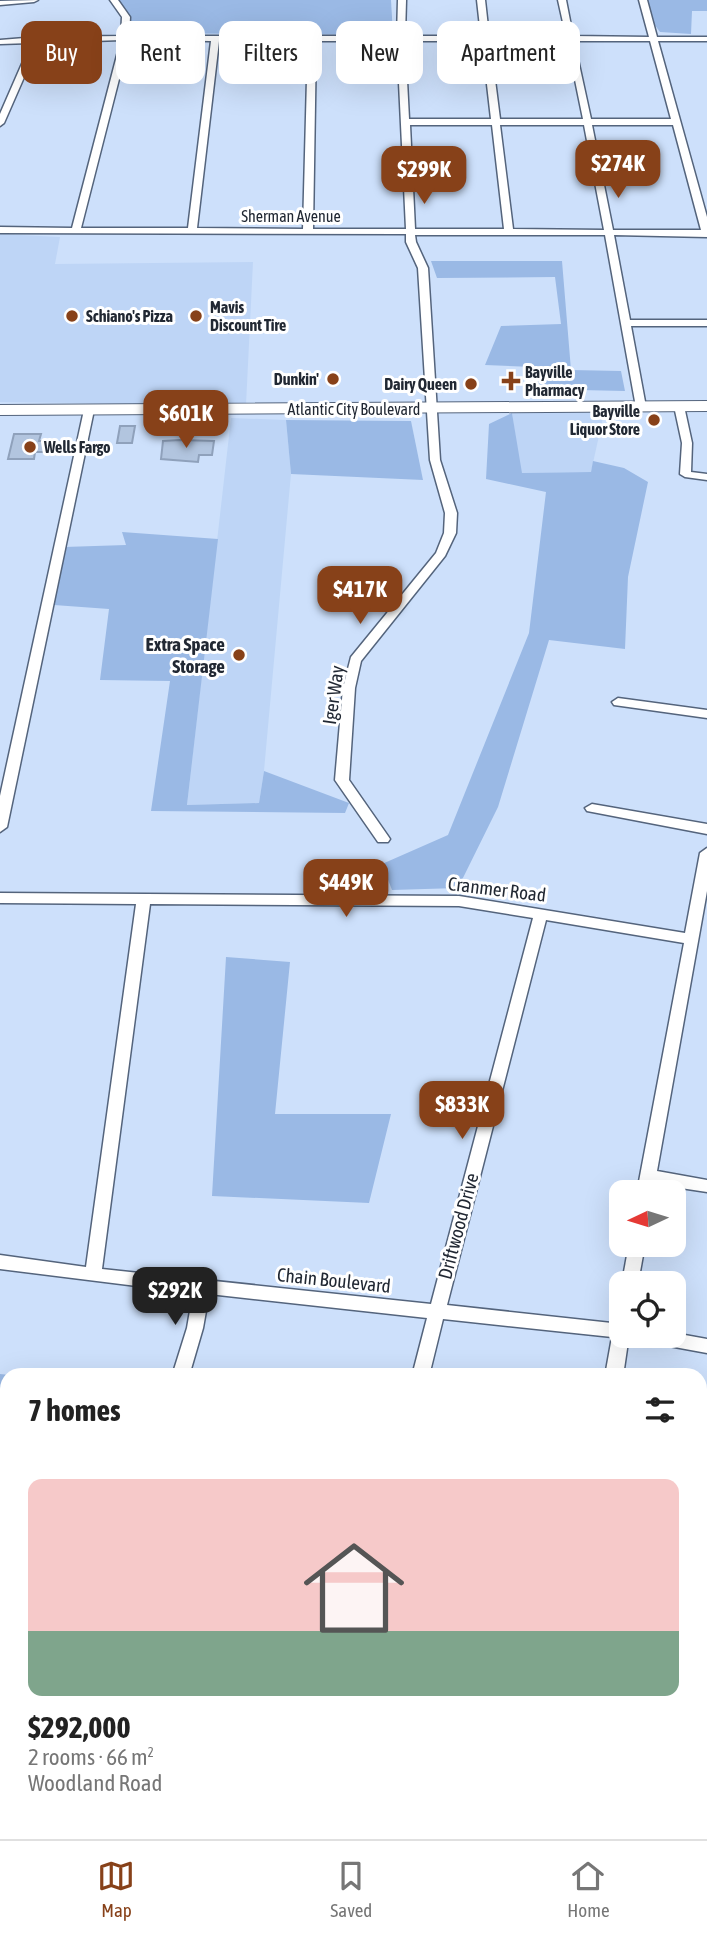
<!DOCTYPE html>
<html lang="en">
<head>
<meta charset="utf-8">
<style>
	:root { --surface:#fff; --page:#f6f6f6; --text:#222; --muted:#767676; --line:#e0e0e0; --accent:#874119 }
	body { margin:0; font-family:"Asap Condensed",sans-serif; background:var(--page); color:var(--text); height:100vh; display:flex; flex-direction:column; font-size:26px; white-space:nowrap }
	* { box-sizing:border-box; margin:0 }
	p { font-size:23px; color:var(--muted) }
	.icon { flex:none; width:38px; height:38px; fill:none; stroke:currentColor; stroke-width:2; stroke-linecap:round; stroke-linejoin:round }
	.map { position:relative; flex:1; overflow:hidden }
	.details { position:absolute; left:0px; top:1368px; width:707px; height:471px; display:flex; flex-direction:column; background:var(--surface); border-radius:21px 21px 0 0; box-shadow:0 7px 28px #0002 }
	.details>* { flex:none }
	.banner { position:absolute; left:21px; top:21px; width:665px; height:63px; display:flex; gap:14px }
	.needle { width:46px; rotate:266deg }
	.tools { position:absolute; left:609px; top:1180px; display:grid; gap:14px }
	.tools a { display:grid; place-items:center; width:77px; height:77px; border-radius:14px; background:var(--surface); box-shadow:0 7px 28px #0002; font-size:35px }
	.price { position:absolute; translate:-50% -60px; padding:0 16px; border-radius:14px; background:var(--accent); color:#fff; font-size:23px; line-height:46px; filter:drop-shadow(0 2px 4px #0008) }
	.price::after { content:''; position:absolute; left:50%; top:42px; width:21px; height:16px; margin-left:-10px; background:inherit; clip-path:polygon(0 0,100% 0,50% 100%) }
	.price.current { background:#222; color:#fff }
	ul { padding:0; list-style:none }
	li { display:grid; align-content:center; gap:14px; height:371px; padding:0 28px }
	li span { display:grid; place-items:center; height:217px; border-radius:14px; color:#555 }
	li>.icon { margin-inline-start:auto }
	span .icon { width:126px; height:126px; fill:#fffc; stroke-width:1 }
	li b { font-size:30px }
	h2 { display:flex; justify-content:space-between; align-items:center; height:84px; padding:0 28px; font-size:30px }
	.tag { padding:0 24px; border-radius:14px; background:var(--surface); box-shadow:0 7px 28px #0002; font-size:24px; line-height:63px }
	.tag.current { background:var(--accent); color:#fff }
	.tabs { display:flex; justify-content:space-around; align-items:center; height:98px; border-top:2px solid var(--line); background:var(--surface); font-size:19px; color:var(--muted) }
	.tabs a { display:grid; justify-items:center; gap:4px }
	.tabs .current { color:var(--accent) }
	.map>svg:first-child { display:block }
	.built { fill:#bed5f6 }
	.green { fill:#9ab9e5 }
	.building { fill:#b2c5df; stroke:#8fa1bb; stroke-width:2 }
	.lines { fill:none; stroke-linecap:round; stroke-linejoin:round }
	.minor-casing { stroke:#54647c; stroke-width:3 }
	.trunk-casing { stroke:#54647c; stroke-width:2 }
	.minor { fill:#fff; fill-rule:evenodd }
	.trunk { fill:#fff; fill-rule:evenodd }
	.poi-dot { fill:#874119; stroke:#fff; stroke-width:2.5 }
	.labels { text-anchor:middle; stroke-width:6; stroke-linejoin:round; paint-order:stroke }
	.far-street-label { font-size:16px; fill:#212833; stroke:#fff }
	.far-poi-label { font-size:16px; font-weight:bold; fill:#212833; stroke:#fff; text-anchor:start }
	.poi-label { font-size:19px; font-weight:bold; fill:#212833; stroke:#fff; text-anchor:end }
	.street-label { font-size:19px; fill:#212833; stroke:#fff }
</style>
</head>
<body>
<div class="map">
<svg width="707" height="1839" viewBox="0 0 707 1839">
	<rect width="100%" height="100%" fill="#cde0fb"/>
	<g class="built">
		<polygon points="0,234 60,237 55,264 253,262 246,405 0,402"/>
		<polygon points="512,413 604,413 591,472 521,473"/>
		<polygon points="231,418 286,420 291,474 264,771 259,803 187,805"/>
	</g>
	<g class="green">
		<polygon points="117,0 391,0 393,35 137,33"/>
		<polygon points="647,0 707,0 707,11 692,11 691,34 660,32 654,24"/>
		<polygon points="431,261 562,261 571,370 621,371 625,391 536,389 533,367 485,365 501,326 561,324 555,277 437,278"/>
		<polygon points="512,413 522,473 591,472 593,461 624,468 648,482 628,577 625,649 549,640 498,807 458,888 392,890 382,864 448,835 529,633 546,492 486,479 489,424"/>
		<polygon points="286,420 411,421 423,480 291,474"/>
		<polygon points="122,532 218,539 187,805 259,803 264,771 349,803 345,813 151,811 170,681 100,680 109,609 54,605 64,547 126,545"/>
		<polygon points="226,957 290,962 275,1114 391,1114 369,1203 212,1196"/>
		<polygon points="0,1374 10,1375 7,1376 7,1432 0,1454"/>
	</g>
	<g class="building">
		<polygon points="120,426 135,426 132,443 117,443"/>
		<polygon points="14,434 41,434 39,441 55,441 53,452 35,452 34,459 8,459"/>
		<polygon points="180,440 214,441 212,455 199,455 198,462 161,459 163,441"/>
	</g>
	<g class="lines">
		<defs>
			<g id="minor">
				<polygon points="38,0 34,2 0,5 0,1"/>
				<path d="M110,0H118L130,17L129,36H397L398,0H406L405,36H481L477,0H485L489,36H566L558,0H566L573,36L649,37L639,0H647L657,37H707V41H658L707,217V237L614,235L630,320H707V326H631L646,407L645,409H637L636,407L605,235H415L416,242L428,268L440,460L457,513L456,533L445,556L361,661L355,688L349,780L388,836L390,839L388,842H378L335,780L343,688L351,657L436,553L444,533L445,513L430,460L418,268L406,242V234L0,233V227L72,228L121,40L39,43L4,123L0,126V114L31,43L0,44V40L37,37L121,36L122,17ZM129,40L211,41L188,228H81ZM219,41H308L303,229L197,228ZM316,41H397L406,229H313ZM405,41H482L491,119H409ZM490,41H567L583,119H500ZM574,41H650L671,119H591ZM410,125H492L504,229H415ZM500,125H584L604,230L513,229ZM592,125H673L701,230H613Z"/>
				<polygon points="679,403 684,406 692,443 691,472 707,474 707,480 685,477 680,474 682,443 674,406"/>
				<polygon points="89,407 94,410 7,827 0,832 0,796 84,410"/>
				<polygon points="618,698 707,710 707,718 614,705 612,702"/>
				<polygon points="592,804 707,824 707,834 587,811 585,808"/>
				<path d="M707,848V891L657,1171L707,1180V1192L654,1184L653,1192H637L684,943L546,920L447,1305L621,1324V1335H629L623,1376H605L612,1337L443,1319L429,1376H412L427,1318L209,1294L203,1328L189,1376H172L187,1328L193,1293L0,1269V1255L86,1267L136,904L0,903V893L459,896L685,933L700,853ZM150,904L459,906L533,918L431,1304L102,1269Z"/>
				<polygon points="629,1244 645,1244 638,1283 622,1283"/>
				<polygon points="674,1333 707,1339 707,1353 647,1342 641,1340 639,1335 674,1335"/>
				<polygon points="700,1609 707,1612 707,1633 700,1630"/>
				<polygon points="7,1827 7,1832 25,1832 22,1839 2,1839"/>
				<polygon points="289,1832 309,1832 307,1839 287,1839"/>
				<polygon points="607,1832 628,1832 625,1839 604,1839"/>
				<polygon points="648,1832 678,1832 681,1839 651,1839"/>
			</g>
			<polygon id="trunk" points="707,401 707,411 0,415 0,405"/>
		</defs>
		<use href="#minor" class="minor-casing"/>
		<use href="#trunk" class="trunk-casing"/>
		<use href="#minor" class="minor"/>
		<use href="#trunk" class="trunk"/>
	</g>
	<g class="poi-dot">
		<circle cx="72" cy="316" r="7"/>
		<circle cx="196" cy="316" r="7"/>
		<circle cx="333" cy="379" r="7"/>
		<path d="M507.5 370.5h7v7h7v7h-7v7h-7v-7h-7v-7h7z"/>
		<circle cx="471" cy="384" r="7"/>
		<circle cx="654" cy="420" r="7"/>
		<circle cx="30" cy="447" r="7"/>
		<circle cx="239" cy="655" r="7"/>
	</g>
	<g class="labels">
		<g class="far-street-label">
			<text x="291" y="222">Sherman Avenue</text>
			<text x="354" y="415">Atlantic City Boulevard</text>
		</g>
		<g class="far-poi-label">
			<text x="210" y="313">Mavis<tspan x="210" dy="18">Discount Tire</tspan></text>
			<text x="86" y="322">Schiano's Pizza</text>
			<text x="525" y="378">Bayville<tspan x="525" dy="18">Pharmacy</tspan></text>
			<text x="319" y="385" text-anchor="end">Dunkin'</text>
			<text x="457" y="390" text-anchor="end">Dairy Queen</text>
			<text x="640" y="417" text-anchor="end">Bayville<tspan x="640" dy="18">Liquor Store</tspan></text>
			<text x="44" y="453">Wells Fargo</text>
		</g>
		<g class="poi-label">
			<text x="225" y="651">Extra Space<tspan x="225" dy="22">Storage</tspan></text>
		</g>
		<g class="street-label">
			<text transform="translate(333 695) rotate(-82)" y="7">Iger Way</text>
			<text transform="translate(497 889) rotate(7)" y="7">Cranmer Road</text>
			<text transform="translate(458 1226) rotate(-75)" y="7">Driftwood Drive</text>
			<text transform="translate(334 1280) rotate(6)" y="7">Chain Boulevard</text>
		</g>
	</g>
</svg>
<div class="tools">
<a><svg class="needle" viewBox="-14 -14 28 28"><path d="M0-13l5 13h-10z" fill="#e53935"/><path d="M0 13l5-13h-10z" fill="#767676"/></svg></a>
<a><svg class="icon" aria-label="locate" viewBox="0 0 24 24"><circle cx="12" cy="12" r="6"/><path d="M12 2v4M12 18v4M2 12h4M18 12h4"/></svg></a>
</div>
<b class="price" style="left:618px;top:200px">$274K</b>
<b class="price" style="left:424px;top:206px">$299K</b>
<b class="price" style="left:186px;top:450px">$601K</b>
<b class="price" style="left:360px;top:626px">$417K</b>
<b class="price" style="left:346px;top:919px">$449K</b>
<b class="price" style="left:462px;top:1141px">$833K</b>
<b class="price current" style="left:175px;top:1327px">$292K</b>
<div class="banner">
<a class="tag current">Buy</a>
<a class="tag">Rent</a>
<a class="tag">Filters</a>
<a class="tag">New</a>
<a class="tag">Apartment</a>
</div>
<section class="details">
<h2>7 homes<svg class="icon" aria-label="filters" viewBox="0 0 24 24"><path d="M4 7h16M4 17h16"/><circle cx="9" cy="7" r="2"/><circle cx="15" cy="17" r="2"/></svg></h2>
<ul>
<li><span style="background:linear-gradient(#f6c9c9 70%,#7fa58c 0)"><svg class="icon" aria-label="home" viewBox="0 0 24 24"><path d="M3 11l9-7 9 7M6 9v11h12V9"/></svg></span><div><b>$292,000</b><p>2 rooms · 66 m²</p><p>Woodland Road</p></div></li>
</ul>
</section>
</div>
<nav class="tabs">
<a class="current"><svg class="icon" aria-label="map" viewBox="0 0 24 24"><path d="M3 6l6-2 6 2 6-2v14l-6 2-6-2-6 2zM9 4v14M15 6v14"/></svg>Map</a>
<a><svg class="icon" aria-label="saved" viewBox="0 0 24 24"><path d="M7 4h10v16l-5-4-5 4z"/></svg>Saved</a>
<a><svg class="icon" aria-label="home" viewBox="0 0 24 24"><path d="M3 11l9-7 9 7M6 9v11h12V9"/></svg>Home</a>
</nav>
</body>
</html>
